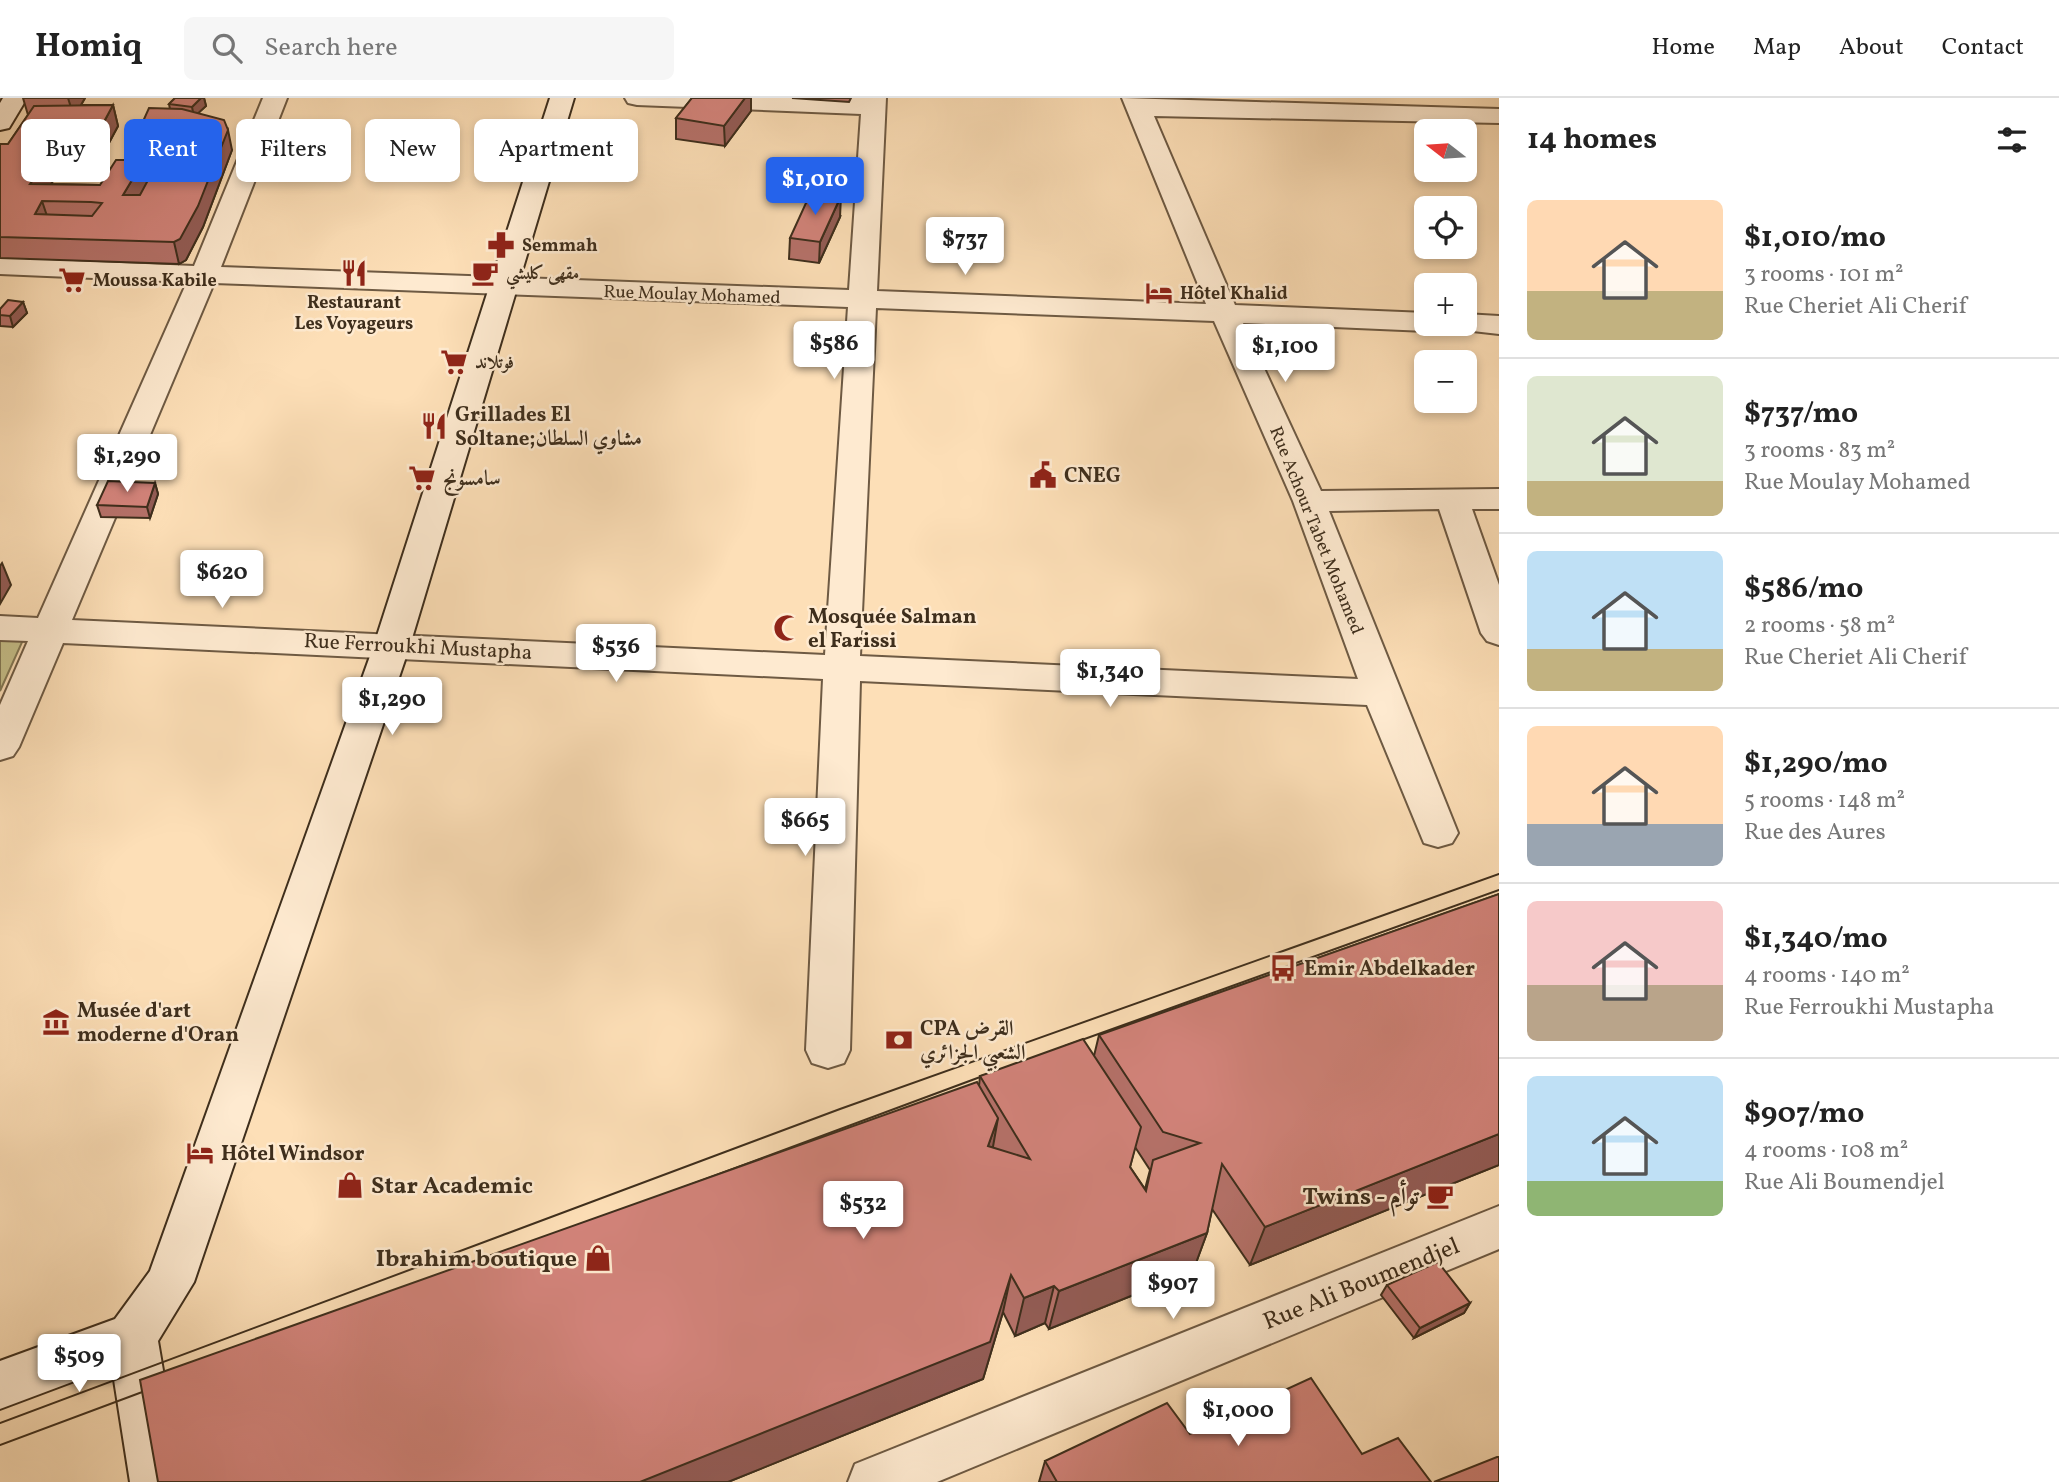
<!DOCTYPE html>
<html lang="en">
<head>
<meta charset="utf-8">
<style>
	:root { --surface:#fff; --page:#f6f6f6; --text:#222; --muted:#767676; --line:#e0e0e0; --accent:#2563eb }
	body { margin:0; font-family:Vollkorn,Amiri,serif; background:var(--page); color:var(--text); height:100vh; display:flex; flex-direction:column; font-size:26px; white-space:nowrap }
	* { box-sizing:border-box; margin:0 }
	p { font-size:23px; color:var(--muted) }
	.icon { flex:none; width:38px; height:38px; fill:none; stroke:currentColor; stroke-width:2; stroke-linecap:round; stroke-linejoin:round }
	.map { position:relative; flex:1; overflow:hidden }
	.panel { display:flex; flex-direction:column; background:var(--surface); width:560px }
	.panel>* { flex:none }
	.guide { position:absolute; left:21px; top:21px; width:665px; height:63px; display:flex; gap:14px }
	.needle { width:46px; rotate:287deg }
	.controls { position:absolute; left:1414px; top:21px; display:grid; gap:14px }
	.controls a { display:grid; place-items:center; width:63px; height:63px; border-radius:10px; background:var(--surface); box-shadow:0 4px 10px #0003; font-size:35px }
	.price { position:absolute; translate:-50% -60px; padding:0 16px; border-radius:7px; background:#fff; color:#222; font-size:23px; line-height:46px; filter:drop-shadow(0 2px 4px #0008) }
	.price::after { content:''; position:absolute; left:50%; top:42px; width:21px; height:16px; margin-left:-10px; background:inherit; clip-path:polygon(0 0,100% 0,50% 100%) }
	.price.current { background:var(--accent); color:#fff }
	ul { padding:0; list-style:none }
	li { display:flex; align-items:center; gap:21px; height:175px; padding:0 28px }
	li+li { border-top:2px solid var(--line) }
	li span { display:grid; place-items:center; flex:none; width:196px; height:140px; border-radius:10px; color:#555 }
	li>.icon { margin-inline-start:auto }
	span .icon { width:84px; height:84px; fill:#fffc; stroke-width:1 }
	li b { font-size:30px }
	h2 { display:flex; justify-content:space-between; align-items:center; height:84px; padding:0 28px; font-size:30px }
	.chip { padding:0 24px; border-radius:10px; background:var(--surface); box-shadow:0 4px 10px #0003; font-size:24px; line-height:63px }
	.chip.current { background:var(--accent); color:#fff }
	header { display:flex; align-items:center; gap:42px; box-sizing:border-box; height:98px; padding:0 35px; background:var(--surface); border-bottom:2px solid var(--line) }
	header strong { font-size:33px }
	nav { display:flex; gap:38px; margin-inline-start:auto; font-size:24px }
	.search { width:490px; height:63px; background:var(--page); display:flex; align-items:center; gap:18px; box-sizing:border-box; padding:0 24px; border-radius:10px; color:var(--muted); font-size:26px }
	main { display:flex; flex:1; min-height:0 }
	.map>svg:first-child { display:block }
	.green { fill:#c6c08a; stroke:#827753; stroke-width:2 }
	.lines { fill:none; stroke-linecap:round; stroke-linejoin:round }
	.street-casing { stroke:#6e5a43; stroke-width:4 }
	.secondary-casing { stroke:#3e2e1c; stroke-width:4 }
	.street { fill:#feead0; fill-rule:evenodd }
	.secondary { fill:#feead0; fill-rule:evenodd }
	.tram { stroke:#3e2e1c; stroke-width:2 }
	.wall { fill:#b57169; stroke:#3e2e1c; stroke-width:2; fill-rule:evenodd }
	.shaded-wall { fill:#935c55; stroke:#3e2e1c; stroke-width:2 }
	.building { fill:#d2837a; stroke:#3e2e1c; stroke-width:2; fill-rule:evenodd }
	.labels { text-anchor:middle; stroke-width:5; stroke-linejoin:round; paint-order:stroke }
	.far-poi-label { font-size:18px; font-weight:bold; fill:#3e2e1c; stroke:#feead0; text-anchor:start }
	.far-street-label { font-size:18px; fill:#3e2e1c; stroke:#feead0 }
	.poi-label { font-size:21px; font-weight:bold; fill:#3e2e1c; stroke:#feead0; text-anchor:start }
	.street-label { font-size:21px; fill:#3e2e1c; stroke:#feead0 }
	.near-poi-label { font-size:24px; font-weight:bold; fill:#3e2e1c; stroke:#feead0; text-anchor:end }
	.near-street-label { font-size:24px; fill:#3e2e1c; stroke:#feead0 }
</style>
</head>
<body>
<header>
<strong>Homiq</strong>
<div class="search"><svg class="icon" aria-label="search" viewBox="0 0 24 24"><circle cx="10" cy="10" r="6"/><path d="M15 15l6 6"/></svg>Search here</div>
<nav><a>Home</a><a>Map</a><a>About</a><a>Contact</a></nav>
</header>
<main>
<div class="map">
<svg width="1499" height="1384" viewBox="0 0 1499 1384">
	<rect width="100%" height="100%" fill="#fddfb7"/>
	<filter id="stains"><feTurbulence type="fractalNoise" baseFrequency=".00286" numOctaves="4"/><feColorMatrix values="0 0 0 0 .2 0 0 0 0 .09 0 0 0 0 .02 0 0 0 .5 -.17"/></filter>
	<radialGradient id="worn" r=".72"><stop offset=".6" stop-color="#630" stop-opacity="0"/><stop offset="1" stop-color="#630" stop-opacity=".3"/></radialGradient>
	<polygon class="green" points="0,541 23,542 0,593"/>
	<g class="lines">
		<defs>
			<g id="street">
				<path d="M263,0H287L221,169L849,192L861,16L637,7L628,5L625,0H886L877,193L1206,206L1122,0L1499,11V25L1154,18L1235,207L1426,215V226H1439L1436,230L1426,233L1243,225L1321,393L1499,391V411H1472L1499,487V547L1487,543L1481,535L1439,411L1329,413L1458,735L1452,745L1438,749L1424,745L1367,607L860,583L850,952L844,965L828,970L812,965L806,952L823,581L63,545L19,649L13,658L0,662V607L28,543L0,542V518L38,520L187,184L0,176V160L194,168ZM214,185L848,209L825,557L72,522ZM876,210L1214,223L1293,403L1358,581L860,558Z"/>
				<polygon points="1465,216 1499,218 1499,236 1455,231 1451,226 1465,226"/>
				<polygon points="1499,1108 1499,1151 937,1384 848,1384 855,1366"/>
			</g>
			<g id="secondary">
				<polygon points="3,0 27,0 9,30 0,32 0,5"/>
				<polygon points="550,0 574,0 410,547 194,1184 158,1243 182,1384 130,1384 112,1269 0,1311 0,1263 115,1221 150,1173 374,547"/>
			</g>
		</defs>
		<use href="#street" class="street-casing"/>
		<use href="#secondary" class="secondary-casing"/>
		<use href="#street" class="street"/>
		<use href="#secondary" class="secondary"/>
		<g class="tram">
			<polyline points="1065,948 1499,792"/>
			<polyline points="668,1095 999,972"/>
			<polyline points="0,1325 840,1011 1499,776"/>
			<polyline points="0,1347 161,1287"/>
		</g>
	</g>
	<g class="wall">
		<polygon points="23,0 85,0 81,7 113,7 118,28 96,69 63,68 51,86 100,87 144,62 149,81 165,51 145,50 140,30 170,11 169,6 175,0 204,0 206,8 198,15 232,52 203,129 186,162 179,166 0,160 0,46 8,46 28,17"/>
		<polygon points="692,0 751,0 751,13 725,48 676,41 676,20"/>
		<polygon points="792,0 851,0 849,4"/>
		<polygon points="840,119 819,165 789,161 790,140"/>
		<polygon points="23,204 27,215 13,229 0,228 0,211"/>
		<polygon points="155,385 158,396 150,420 101,419 97,407"/>
		<path d="M1499,796V1067L1250,1167L1212,1111L1207,1135L1193,1173L1049,1231L1045,1225L1015,1238L1003,1214L983,1281L728,1384H158L979,988L980,978L1094,958L1099,937ZM1135,1049L1150,1072L1145,1091L1130,1069Z"/>
		<polygon points="1387,1187 1470,1205 1464,1215 1414,1240 1381,1197"/>
		<polygon points="1190,1336 1362,1356 1431,1384 1039,1384 1045,1363"/>
	</g>
	<g class="shaded-wall">
		<polygon points="68,0 85,0 74,19"/>
		<polygon points="201,0 204,0 206,8 194,19 192,9"/>
		<polygon points="745,0 751,0 751,13 725,48 724,28"/>
		<polygon points="113,7 118,28 96,69 91,48"/>
		<polygon points="228,32 232,52 203,129 186,162 179,166 174,144"/>
		<polygon points="57,48 63,68 37,107 30,86"/>
		<polygon points="144,62 149,83 128,117 123,97"/>
		<polygon points="841,98 840,119 819,165 820,144"/>
		<polygon points="42,103 49,124 35,116"/>
		<polygon points="23,204 27,215 13,229 10,218"/>
		<polygon points="155,385 158,396 150,420 147,409"/>
		<polygon points="2,465 11,487 0,506 0,468"/>
		<polygon points="998,1020 991,1060 988,1048"/>
		<polygon points="1499,1036 1499,1067 1250,1167 1265,1129"/>
		<polygon points="1207,1135 1193,1173 1049,1231 1059,1193"/>
		<polygon points="1011,1177 1003,1214 983,1281 728,1384 640,1384"/>
		<polygon points="1054,1188 1045,1225 1015,1238 1024,1200"/>
		<polygon points="1470,1205 1464,1215 1414,1240 1420,1230"/>
	</g>
	<g class="building">
		<polygon points="175,0 201,0 192,9 169,6"/>
		<polygon points="692,0 745,0 724,28 676,20"/>
		<path d="M113,7L91,48H57L30,86L100,87L116,62H144L123,97H140L175,32L140,30L149,10L182,11L224,22L228,32L198,108L180,141L174,144L0,139V46H8L34,8ZM42,103L91,104L102,105L92,118L35,116Z"/>
		<polygon points="811,94 841,98 820,144 790,140"/>
		<polygon points="8,202 23,204 10,218 0,217 0,211"/>
		<polygon points="108,383 155,385 147,409 97,407"/>
		<polygon points="1499,796 1499,1036 1265,1129 1222,1066 1207,1135 1059,1193 1054,1188 1024,1200 1011,1177 990,1244 640,1384 158,1384 140,1282 977,984 998,1020 988,1048 1030,1061 980,978 1083,941 1141,1029 1130,1069 1146,1093 1153,1062 1200,1045 1163,1034 1099,937"/>
		<polygon points="1438,1164 1470,1205 1420,1230 1387,1187"/>
		<polygon points="1311,1280 1362,1356 1398,1340 1431,1384 1057,1384 1045,1363 1167,1305 1190,1336"/>
		<polygon points="1497,1359 1499,1359 1499,1384 1434,1384"/>
	</g>
	<defs>
		<symbol id="pharmacy-bare" viewBox="-9 -9 18 18"><path d="M-2-6h4v4h4v4h-4v4h-4v-4h-4v-4h4Z" fill="#8f2418" stroke="#feead0" stroke-width="2.5" paint-order="stroke"/></symbol>
		<symbol id="restaurant-bare" viewBox="-9 -9 18 18"><path d="M-5-6h1v4h1v-4h1v4h1v-4h1v5L-1.5 .5V6h-2V.5L-5-1ZM5-6V6H3V1.5H1.5Q1.5-4 5-6Z" fill="#8f2418" stroke="#feead0" stroke-width="2.5" paint-order="stroke"/></symbol>
		<symbol id="cafe-bare" viewBox="-9 -9 18 18"><path d="M-5.5-4.5H6V0H3Q3 3.5 0 3.5H-2.5Q-5.5 3.5-5.5 0ZM3-3.2v2h1.7v-2ZM-6 4.5H4V6H-6Z" fill="#8f2418" stroke="#feead0" stroke-width="2.5" paint-order="stroke"/></symbol>
		<symbol id="supermarket-bare" viewBox="-9 -9 18 18"><path d="M-6-5.5h2.5l.6 2H6L4.5 2H-2.5L-4.4-4H-6ZM-1.5 3.2a1.3 1.3 0 1 0 .1 0ZM3 3.2a1.3 1.3 0 1 0 .1 0Z" fill="#8f2418" stroke="#feead0" stroke-width="2.5" paint-order="stroke"/></symbol>
		<symbol id="hotel-bare" viewBox="-9 -9 18 18"><path d="M-6-4.5h1.5V1H6V5H4.5V3h-9V5H-6ZM-4 0a1.8 1.8 0 1 1 3.6 0ZM.5 0V-2.5h3Q6-2.5 6 0Z" fill="#8f2418" stroke="#feead0" stroke-width="2.5" paint-order="stroke"/></symbol>
		<symbol id="civic-bare" viewBox="-9 -9 18 18"><path d="M-.6-6.5H3V-4.5H.6V-3L4-1V1h2V6H-6V1h2V-1L-.6-3ZM-1.2 2.5V6h2.4V2.5Z" fill="#8f2418" stroke="#feead0" stroke-width="2.5" paint-order="stroke"/></symbol>
		<symbol id="mosque-bare" viewBox="-9 -9 18 18"><path d="M3.5-4.9A6 6 0 1 0 3.5 4.9A5 5 0 1 1 3.5-4.9Z" fill="#8f2418" stroke="#feead0" stroke-width="2.5" paint-order="stroke"/></symbol>
		<symbol id="bus-bare" viewBox="-9 -9 18 18"><path d="M-5-6H5V4H4V6H2V4H-2V6H-4V4H-5ZM-3.5-4V0h7V-4ZM-3.5 1.2v1.5H-2V1.2ZM2 1.2v1.5H3.5V1.2Z" fill="#8f2418" stroke="#feead0" stroke-width="2.5" paint-order="stroke"/></symbol>
		<symbol id="museum-bare" viewBox="-9 -9 18 18"><path d="M0-6L6-3V-2H-6V-3ZM-5-1h2V3h-2ZM-1-1h2V3h-2ZM3-1h2V3H3ZM-6 4H6V6H-6Z" fill="#8f2418" stroke="#feead0" stroke-width="2.5" paint-order="stroke"/></symbol>
		<symbol id="bank-bare" viewBox="-9 -9 18 18"><path d="M-6-4H6V4H-6ZM0-2.3a2.3 2.3 0 1 0 0 4.6a2.3 2.3 0 1 0 0-4.6Z" fill="#8f2418" stroke="#feead0" stroke-width="2.5" paint-order="stroke"/></symbol>
		<symbol id="shop-bare" viewBox="-9 -9 18 18"><path d="M-5-2.5h2.3a2.7 3.5 0 0 1 5.4 0H5L5.5 6h-11ZM-1.5-2.5h3a1.5 2.3 0 0 0-3 0Z" fill="#8f2418" stroke="#feead0" stroke-width="2.5" paint-order="stroke"/></symbol>
	</defs>
	<g fill-rule="evenodd">
		<use href="#pharmacy-bare" x="482" y="128" width="38" height="38"/>
		<use href="#restaurant-bare" x="335" y="156" width="38" height="38"/>
		<use href="#cafe-bare" x="466" y="156" width="38" height="38"/>
		<use href="#supermarket-bare" x="53" y="163" width="38" height="38"/>
		<use href="#hotel-bare" x="1140" y="176" width="38" height="38"/>
		<use href="#supermarket-bare" x="435" y="245" width="38" height="38"/>
		<use href="#restaurant-bare" x="415" y="309" width="38" height="38"/>
		<use href="#civic-bare" x="1024" y="358" width="38" height="38"/>
		<use href="#supermarket-bare" x="403" y="361" width="38" height="38"/>
		<use href="#mosque-bare" x="768" y="511" width="38" height="38"/>
		<use href="#bus-bare" x="1264" y="851" width="38" height="38"/>
		<use href="#museum-bare" x="37" y="905" width="38" height="38"/>
		<use href="#bank-bare" x="880" y="923" width="38" height="38"/>
		<use href="#hotel-bare" x="181" y="1036" width="38" height="38"/>
		<use href="#shop-bare" x="331" y="1068" width="38" height="38"/>
		<use href="#cafe-bare" x="1421" y="1079" width="38" height="38"/>
		<use href="#shop-bare" x="579" y="1141" width="38" height="38"/>
	</g>
	<g class="labels">
		<g class="far-poi-label">
			<text x="522" y="153">Semmah</text>
			<text x="506" y="181">مقهى كليشي</text>
			<text x="93" y="188">Moussa Kabile</text>
			<text x="1180" y="201">Hôtel Khalid</text>
			<text x="354" y="210" text-anchor="middle">Restaurant<tspan x="354" dy="21">Les Voyageurs</tspan></text>
			<text x="475" y="270">فوتلاند</text>
		</g>
		<g class="far-street-label">
			<text transform="translate(692 196) rotate(2)" y="6">Rue Moulay Mohamed</text>
			<text transform="translate(1317 432) rotate(68)" y="6">Rue Achour Tabet Mohamed</text>
		</g>
		<g class="poi-label">
			<text x="455" y="323">Grillades El<tspan x="455" dy="24">Soltane;مشاوي السلطان</tspan></text>
			<text x="1064" y="384">CNEG</text>
			<text x="443" y="387">سامسونج</text>
			<text x="808" y="525">Mosquée Salman<tspan x="808" dy="24">el Farissi</tspan></text>
			<text x="1304" y="877">Emir Abdelkader</text>
			<text x="77" y="919">Musée d'art<tspan x="77" dy="24">moderne d'Oran</tspan></text>
			<text x="920" y="937">CPA القرض<tspan x="920" dy="24">الشعبي الجزائري</tspan></text>
			<text x="221" y="1062">Hôtel Windsor</text>
		</g>
		<g class="street-label">
			<text transform="translate(418 548) rotate(3)" y="7">Rue Ferroukhi Mustapha</text>
		</g>
		<g class="near-poi-label">
			<text x="371" y="1095" text-anchor="start">Star Academic</text>
			<text x="1419" y="1106">Twins - توأم</text>
			<text x="577" y="1168">Ibrahim boutique</text>
		</g>
		<g class="near-street-label">
			<text transform="translate(1361 1185) rotate(-22)" y="8">Rue Ali Boumendjel</text>
		</g>
	</g>
	<rect width="100%" height="100%" filter="url(#stains)"/>
	<rect width="100%" height="100%" fill="url(#worn)"/>
</svg>
<div class="controls">
<a><svg class="needle" viewBox="-14 -14 28 28"><path d="M0-13l5 13h-10z" fill="#e53935"/><path d="M0 13l5-13h-10z" fill="#767676"/></svg></a>
<a><svg class="icon" aria-label="locate" viewBox="0 0 24 24"><circle cx="12" cy="12" r="6"/><path d="M12 2v4M12 18v4M2 12h4M18 12h4"/></svg></a>
<a>+</a>
<a>−</a>
</div>
<b class="price current" style="left:815px;top:119px">$1,010</b>
<b class="price" style="left:965px;top:179px">$737</b>
<b class="price" style="left:834px;top:283px">$586</b>
<b class="price" style="left:1285px;top:286px">$1,100</b>
<b class="price" style="left:127px;top:396px">$1,290</b>
<b class="price" style="left:222px;top:512px">$620</b>
<b class="price" style="left:616px;top:586px">$536</b>
<b class="price" style="left:1110px;top:611px">$1,340</b>
<b class="price" style="left:392px;top:639px">$1,290</b>
<b class="price" style="left:805px;top:760px">$665</b>
<b class="price" style="left:863px;top:1143px">$532</b>
<b class="price" style="left:1173px;top:1223px">$907</b>
<b class="price" style="left:79px;top:1296px">$509</b>
<b class="price" style="left:1238px;top:1350px">$1,000</b>
<div class="guide">
<a class="chip">Buy</a>
<a class="chip current">Rent</a>
<a class="chip">Filters</a>
<a class="chip">New</a>
<a class="chip">Apartment</a>
</div>
</div>
<section class="panel">
<h2>14 homes<svg class="icon" aria-label="filters" viewBox="0 0 24 24"><path d="M4 7h16M4 17h16"/><circle cx="9" cy="7" r="2"/><circle cx="15" cy="17" r="2"/></svg></h2>
<ul>
<li><span style="background:linear-gradient(#ffd9b3 65%,#c2b280 0)"><svg class="icon" aria-label="home" viewBox="0 0 24 24"><path d="M3 11l9-7 9 7M6 9v11h12V9"/></svg></span><div><b>$1,010/mo</b><p>3 rooms · 101 m²</p><p>Rue Cheriet Ali Cherif</p></div></li>
<li><span style="background:linear-gradient(#dfe7d0 75%,#c2b280 0)"><svg class="icon" aria-label="home" viewBox="0 0 24 24"><path d="M3 11l9-7 9 7M6 9v11h12V9"/></svg></span><div><b>$737/mo</b><p>3 rooms · 83 m²</p><p>Rue Moulay Mohamed</p></div></li>
<li><span style="background:linear-gradient(#bfe0f5 70%,#c2b280 0)"><svg class="icon" aria-label="home" viewBox="0 0 24 24"><path d="M3 11l9-7 9 7M6 9v11h12V9"/></svg></span><div><b>$586/mo</b><p>2 rooms · 58 m²</p><p>Rue Cheriet Ali Cherif</p></div></li>
<li><span style="background:linear-gradient(#ffd9b3 70%,#9aa5b1 0)"><svg class="icon" aria-label="home" viewBox="0 0 24 24"><path d="M3 11l9-7 9 7M6 9v11h12V9"/></svg></span><div><b>$1,290/mo</b><p>5 rooms · 148 m²</p><p>Rue des Aures</p></div></li>
<li><span style="background:linear-gradient(#f6c9c9 60%,#b9a48a 0)"><svg class="icon" aria-label="home" viewBox="0 0 24 24"><path d="M3 11l9-7 9 7M6 9v11h12V9"/></svg></span><div><b>$1,340/mo</b><p>4 rooms · 140 m²</p><p>Rue Ferroukhi Mustapha</p></div></li>
<li><span style="background:linear-gradient(#bfe0f5 75%,#8fb573 0)"><svg class="icon" aria-label="home" viewBox="0 0 24 24"><path d="M3 11l9-7 9 7M6 9v11h12V9"/></svg></span><div><b>$907/mo</b><p>4 rooms · 108 m²</p><p>Rue Ali Boumendjel</p></div></li>
</ul>
</section>
</main>
</body>
</html>
